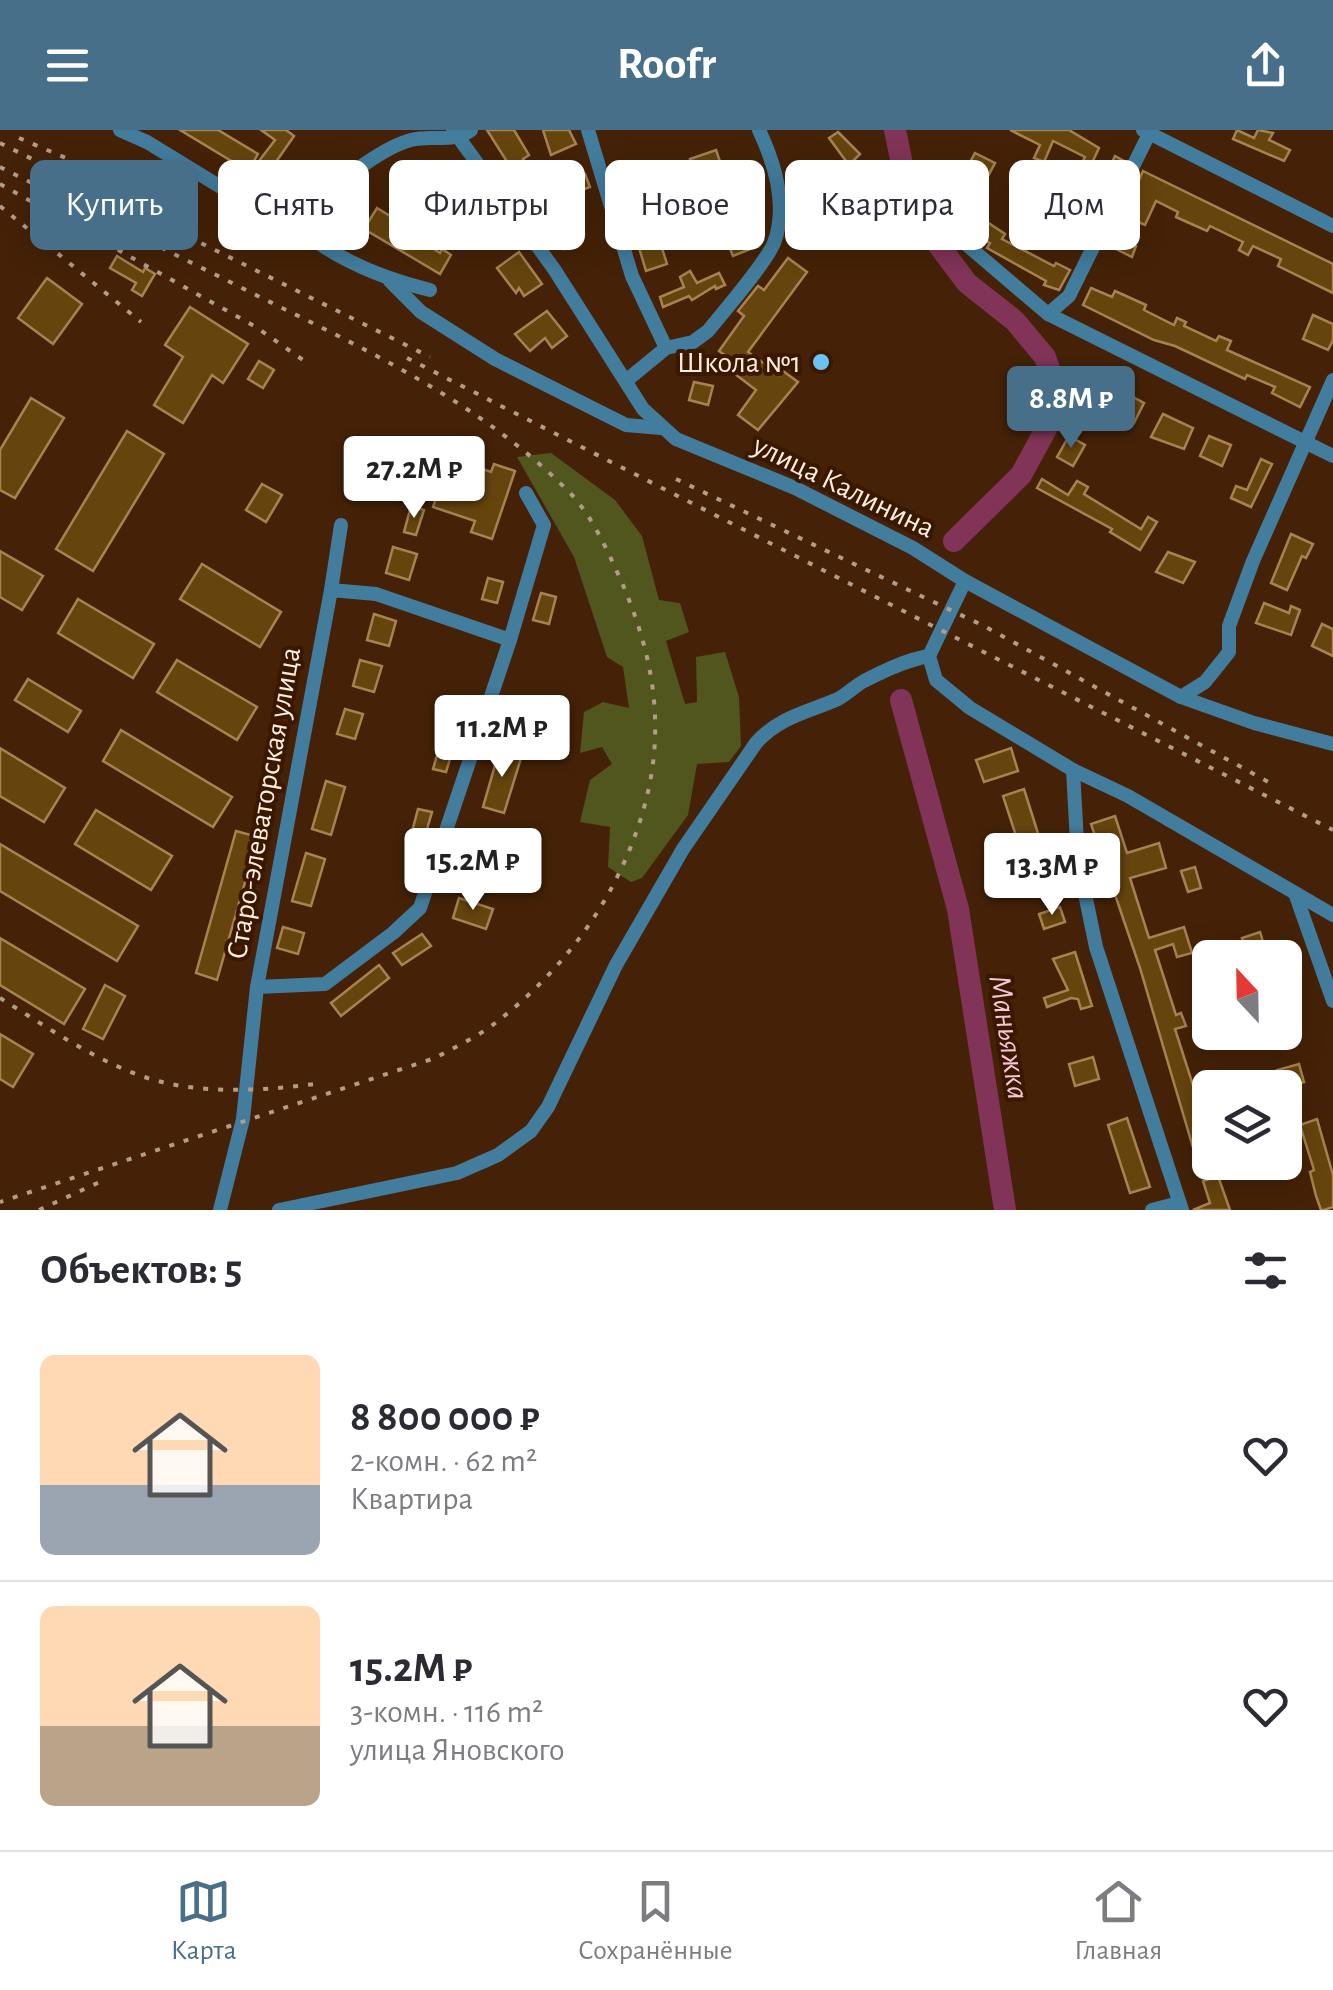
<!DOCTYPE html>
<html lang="ru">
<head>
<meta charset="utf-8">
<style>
	:root { --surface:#fff; --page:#f7f7f7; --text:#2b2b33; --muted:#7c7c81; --line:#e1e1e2; --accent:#486f89 }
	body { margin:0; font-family:"Alegreya Sans",sans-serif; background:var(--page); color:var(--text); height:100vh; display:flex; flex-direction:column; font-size:38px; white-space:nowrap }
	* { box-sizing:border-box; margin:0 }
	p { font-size:32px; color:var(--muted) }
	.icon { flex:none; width:55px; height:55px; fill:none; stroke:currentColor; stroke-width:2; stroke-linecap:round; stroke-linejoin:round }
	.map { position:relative; height:1080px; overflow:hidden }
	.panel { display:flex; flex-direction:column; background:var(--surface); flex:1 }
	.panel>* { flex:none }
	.top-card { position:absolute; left:30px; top:30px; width:1275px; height:90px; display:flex; gap:20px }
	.needle { width:65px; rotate:338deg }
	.controls { position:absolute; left:1192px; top:810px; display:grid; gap:20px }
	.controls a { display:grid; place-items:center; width:110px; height:110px; border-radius:15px; background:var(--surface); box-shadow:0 5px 25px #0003; font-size:50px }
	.price { position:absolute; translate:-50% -85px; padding:0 22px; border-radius:10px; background:#fff; color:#222; font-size:32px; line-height:65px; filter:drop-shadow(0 2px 5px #0008) }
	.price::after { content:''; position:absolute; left:50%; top:60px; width:30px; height:22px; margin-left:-15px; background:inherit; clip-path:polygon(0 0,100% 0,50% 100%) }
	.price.on { background:var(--accent); color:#fff }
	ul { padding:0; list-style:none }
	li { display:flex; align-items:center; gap:30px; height:250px; padding:0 40px }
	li+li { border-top:2px solid var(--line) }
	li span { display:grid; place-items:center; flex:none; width:280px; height:200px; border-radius:15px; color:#555 }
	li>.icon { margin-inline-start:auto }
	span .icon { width:120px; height:120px; fill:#fffc; stroke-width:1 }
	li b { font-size:42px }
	h2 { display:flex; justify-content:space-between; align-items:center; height:120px; padding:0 40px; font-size:42px }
	.tag { padding:0 35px; border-radius:15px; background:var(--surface); box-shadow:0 5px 25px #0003; font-size:35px; line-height:90px }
	.tag.on { background:var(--accent); color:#fff }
	header { display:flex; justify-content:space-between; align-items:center; height:130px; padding:0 40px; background:var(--accent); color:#fff; font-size:45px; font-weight:700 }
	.tab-bar { display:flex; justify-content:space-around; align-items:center; height:140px; border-top:2px solid var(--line); background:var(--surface); font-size:28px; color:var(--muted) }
	.tab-bar a { display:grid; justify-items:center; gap:5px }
	.tab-bar .on { color:var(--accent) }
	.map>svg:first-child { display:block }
	.green { fill:#51561e }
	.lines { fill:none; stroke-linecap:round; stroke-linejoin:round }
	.river { stroke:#813457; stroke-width:22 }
	.building { fill:#66440d; stroke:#a88351; stroke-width:2.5 }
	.minor { stroke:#437d9d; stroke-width:14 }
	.rail { stroke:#b49c8a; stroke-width:4; stroke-dasharray:5 10; stroke-linecap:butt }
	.poi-dot { fill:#6cc3f2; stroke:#3a1800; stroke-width:4 }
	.labels { text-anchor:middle; stroke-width:8; stroke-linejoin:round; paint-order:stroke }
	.poi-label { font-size:30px; fill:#ffede2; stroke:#3a1800; text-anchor:end }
	.street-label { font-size:30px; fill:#ffede2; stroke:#3a1800 }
	.water-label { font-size:32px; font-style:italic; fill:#f5c6d7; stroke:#3a1800 }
</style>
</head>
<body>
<header><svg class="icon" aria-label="menu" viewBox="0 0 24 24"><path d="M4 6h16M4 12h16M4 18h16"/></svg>Roofr<svg class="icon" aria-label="share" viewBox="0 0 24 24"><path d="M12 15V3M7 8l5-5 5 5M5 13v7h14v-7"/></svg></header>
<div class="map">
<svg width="1333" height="1080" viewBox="0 0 1333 1080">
	<rect width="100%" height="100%" fill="#452207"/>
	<polygon class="green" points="551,323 615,370 642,406 659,470 680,473 689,502 666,511 685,574 697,572 696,527 725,522 739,567 741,616 729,632 697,634 688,685 642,748 631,752 608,737 610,697 580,692 590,650 612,634 602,617 580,623 584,582 603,572 629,578 623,537 607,527 574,427 517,327"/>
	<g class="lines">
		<g class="river">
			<polyline points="895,0 909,68 934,109 967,153 1015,191 1045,227 1057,263 1046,299 1021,345 954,411"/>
			<polyline points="901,570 958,779 1005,1080"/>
		</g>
	</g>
	<g class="building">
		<polygon points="180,0 218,0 258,24 248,41"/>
		<polygon points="261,0 286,0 294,6 271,39 259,31 275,10"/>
		<polygon points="487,0 514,0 529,25 523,29 548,67 535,76"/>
		<polygon points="543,0 569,0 576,14 551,25"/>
		<polygon points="1010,0 1069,0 1099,18 1091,35 1083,31 1085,27 1053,11 1044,32 1034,28 1040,15"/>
		<polygon points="1237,0 1254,8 1258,0 1273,3 1269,10 1290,20 1284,31 1233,9"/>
		<polygon points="838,2 860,24 849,35 829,8"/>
		<polygon points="716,20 727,52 730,51 758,116 733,126 714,79 717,78 706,48 698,50 690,29"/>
		<polygon points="975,23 995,33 987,48 967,38"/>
		<polygon points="1115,26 1124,31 1109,60 1101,56"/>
		<polygon points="1143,41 1333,134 1333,163 1278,136 1281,129 1253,116 1248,125 1239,120 1243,112 1210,96 1207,101 1187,92 1176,87 1178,82 1156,71 1145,95 1133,90 1124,110 1136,116 1132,127 1110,116"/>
		<polygon points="277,43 308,64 300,76 269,54"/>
		<polygon points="585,44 590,57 569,65 564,51"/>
		<polygon points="1080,74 1093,80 1081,105 1086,107 1081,117 1066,110"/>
		<polygon points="377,78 413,100 410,104 440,123 442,119 451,125 440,144 364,99"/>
		<polygon points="648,78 651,100 656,99 667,134 646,141 628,81"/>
		<polygon points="560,83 577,110 564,119 545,92"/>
		<polygon points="975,84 1005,104 1002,109 1054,136 1056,133 1070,140 1059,160 1044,155 1046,151 987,118 990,113 966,100"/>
		<polygon points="519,122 542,154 524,166 519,158 516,163 497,138"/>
		<polygon points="117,126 143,142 145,138 155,144 142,166 132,160 136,153 110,138"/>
		<polygon points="788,128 807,142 748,222 780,245 783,241 798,252 758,300 738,285 756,260 731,241 736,233 719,221 744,186 738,181 758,156 764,160"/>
		<polygon points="690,141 697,153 719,143 725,155 716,159 715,156 692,170 689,166 663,177 660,167 684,157 680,147"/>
		<polygon points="47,148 82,174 53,214 18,188"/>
		<polygon points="1091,158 1112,167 1115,161 1146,175 1144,180 1174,195 1177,188 1186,192 1184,196 1216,211 1219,206 1231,211 1227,220 1310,257 1300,277 1272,263 1275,257 1247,245 1245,249 1175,216 1154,210 1083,175"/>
		<polygon points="190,177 248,214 223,253 212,245 183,293 154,275 183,227 165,215"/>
		<polygon points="547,181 567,206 552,218 545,208 530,221 515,204"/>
		<polygon points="1313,185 1333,194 1333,210 1328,220 1303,209"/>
		<polygon points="259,231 274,240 263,258 248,249"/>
		<polygon points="1095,243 1105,252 1144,273 1134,293 1112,282 1107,290 1096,284 1102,273 1083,261"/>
		<polygon points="694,252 713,256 708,275 689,270"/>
		<polygon points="31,268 64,288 15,368 0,360 0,320"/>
		<polygon points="1163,284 1193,298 1184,319 1151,307"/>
		<polygon points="127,301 164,324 93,441 56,419"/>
		<polygon points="1069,306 1085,315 1073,336 1057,327"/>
		<polygon points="1209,306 1231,315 1222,336 1200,326"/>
		<polygon points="450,328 491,342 494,334 515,341 492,409 471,402 475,391 433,377"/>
		<polygon points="1261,329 1272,334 1251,377 1231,368 1236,356 1247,360"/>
		<polygon points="1042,349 1068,365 1077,351 1088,357 1084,364 1141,399 1148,387 1157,392 1140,420 1110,402 1112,399 1037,358"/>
		<polygon points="262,354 282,365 266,392 246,380"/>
		<polygon points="411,376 424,380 416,405 404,402"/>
		<polygon points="1291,404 1313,414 1306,428 1302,426 1287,460 1271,453"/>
		<polygon points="393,417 417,424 409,450 386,443"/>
		<polygon points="0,421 43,446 22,480 0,467"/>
		<polygon points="1168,422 1195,432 1183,453 1156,442"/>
		<polygon points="202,434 281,482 260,517 180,469"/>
		<polygon points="488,448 503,452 497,473 482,469"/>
		<polygon points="541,463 556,467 549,494 533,490"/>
		<polygon points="78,469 154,514 133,548 58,503"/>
		<polygon points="1264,473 1289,483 1291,476 1300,480 1291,505 1256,493"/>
		<polygon points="374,484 396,491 389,516 367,510"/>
		<polygon points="1322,494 1333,499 1333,526 1312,516"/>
		<polygon points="177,530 257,577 237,610 157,562"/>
		<polygon points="360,530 382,536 374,562 353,556"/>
		<polygon points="28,549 81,581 68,602 15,570"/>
		<polygon points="345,579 363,584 355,609 337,604"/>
		<polygon points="121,600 232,667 213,697 103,631"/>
		<polygon points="443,605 456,609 446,642 433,639"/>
		<polygon points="0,618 65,658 44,692 0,666"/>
		<polygon points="500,618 522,625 504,683 483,677"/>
		<polygon points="1011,618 1018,641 984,652 976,630"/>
		<polygon points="326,651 345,657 331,705 312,699"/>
		<polygon points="1024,659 1054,754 1034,761 1003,666"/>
		<polygon points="418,679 432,682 422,716 409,713"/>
		<polygon points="96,680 172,726 151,760 75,714"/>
		<polygon points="1115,686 1127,723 1159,713 1166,738 1130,748 1149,808 1184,797 1192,823 1177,827 1173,814 1155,820 1176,885 1181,883 1186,896 1175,899 1208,1002 1205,1003 1210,1027 1197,1031 1140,838 1091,694"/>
		<polygon points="236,701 258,707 217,850 196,843"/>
		<polygon points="0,714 138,796 117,831 0,761"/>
		<polygon points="306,723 325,729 311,776 292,771"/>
		<polygon points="1195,737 1201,758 1188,762 1181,741"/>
		<polygon points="459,768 493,779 486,799 453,788"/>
		<polygon points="1060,777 1065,792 1044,799 1039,784"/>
		<polygon points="283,797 304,803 298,824 277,818"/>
		<polygon points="1260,802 1268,828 1248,828 1242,808"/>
		<polygon points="422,804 431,816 402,835 393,823"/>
		<polygon points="0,808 85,859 64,894 0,855"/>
		<polygon points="1075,822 1092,876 1081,879 1078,869 1071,868 1047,877 1044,868 1068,860 1053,829"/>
		<polygon points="379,835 389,848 341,886 331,873"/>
		<polygon points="105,855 125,866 103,909 83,899"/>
		<polygon points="0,904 33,924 13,957 0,949"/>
		<polygon points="1093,927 1099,949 1075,956 1069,934"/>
		<polygon points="1299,934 1304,952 1282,957 1277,940"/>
		<polygon points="1127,988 1150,1057 1130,1063 1108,995"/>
		<polygon points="1317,989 1333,1045 1333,1077 1324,1080 1321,1080 1316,1066 1310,1042 1314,1040 1300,995"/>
		<polygon points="1218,1046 1230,1080 1193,1080 1210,1073 1203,1051"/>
	</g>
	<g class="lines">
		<g class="minor">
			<path d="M120,0L147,12L286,97C316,102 305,105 326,118C358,138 393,151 430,160"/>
			<polyline points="453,0 554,139 643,279 676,309 795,358 913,418 965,451 1181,567 1254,593 1333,614"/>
			<polyline points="588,0 632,146 666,218"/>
			<polyline points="1143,0 1333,96"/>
			<path d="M308,100C314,89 319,76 327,66C343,47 387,16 411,10C433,4 452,14 471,0"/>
			<polyline points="960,109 1048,184 1333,326"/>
			<polyline points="390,151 421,182 495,229 626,295 661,298"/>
			<polyline points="1048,184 1069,166 1151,0"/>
			<path d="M627,250L666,218L693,212L708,201C724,181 765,134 774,113C788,76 775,34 759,0"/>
			<polyline points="965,451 929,526 936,550 970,578 1073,640 1128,666 1333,785"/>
			<polyline points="331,460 341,395"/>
			<polyline points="1181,567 1205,552 1229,522 1229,496 1253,431 1333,250"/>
			<polyline points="1073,640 1078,730 1096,817 1182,1080"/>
			<polyline points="1295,763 1333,871"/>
			<polyline points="257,857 325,854 393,803 420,778 510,510 544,395 526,363"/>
			<polyline points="220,1080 243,989 257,857 331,460 376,464 510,510"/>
			<path d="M279,1080L457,1043L498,1025L531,1001L548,977L616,835L683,719L756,613C779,587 808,582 838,569C847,564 855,556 864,551C885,540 906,530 929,526"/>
			<polyline points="1152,1080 1179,1073"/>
		</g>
		<g class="rail">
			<polyline points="19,8 162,69"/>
			<polyline points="0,13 430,227"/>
			<path d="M0,37C88,81 176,125 264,169C371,222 485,276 569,362C588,381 602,409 613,433C650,511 668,588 645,674C621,763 567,838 494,894C477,907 455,917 435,928L0,1072"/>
			<polyline points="0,54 256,197 303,230"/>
			<polyline points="0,76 141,192"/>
			<polyline points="407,228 1333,700"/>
			<polyline points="676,349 984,496 1272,654"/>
			<path d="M0,868C44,895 88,926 136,944C193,966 263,961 322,953"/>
			<polyline points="39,1080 104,1050"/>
		</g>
	</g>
	<circle class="poi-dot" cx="821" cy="232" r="10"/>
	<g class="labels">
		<g class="poi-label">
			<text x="801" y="242">Школа №1</text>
		</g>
		<g class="street-label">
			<text transform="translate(844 356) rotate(26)" y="10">улица Калинина</text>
			<text transform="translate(263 673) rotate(-80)" y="10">Старо-элеваторская улица</text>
		</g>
		<g class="water-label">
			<text transform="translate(1010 907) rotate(81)" y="11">Маньяжка</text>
		</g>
	</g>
</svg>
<div class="controls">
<a><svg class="needle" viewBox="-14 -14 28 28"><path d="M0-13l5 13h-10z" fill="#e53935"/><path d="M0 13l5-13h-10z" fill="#7c7c81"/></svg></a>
<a><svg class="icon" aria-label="layers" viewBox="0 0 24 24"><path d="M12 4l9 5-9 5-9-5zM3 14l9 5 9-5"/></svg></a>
</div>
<b class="price on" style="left:1071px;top:321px">8.8M ₽</b>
<b class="price" style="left:414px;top:391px">27.2M ₽</b>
<b class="price" style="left:502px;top:650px">11.2M ₽</b>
<b class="price" style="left:473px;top:783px">15.2M ₽</b>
<b class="price" style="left:1052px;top:788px">13.3M ₽</b>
<div class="top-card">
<a class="tag on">Купить</a>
<a class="tag">Снять</a>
<a class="tag">Фильтры</a>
<a class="tag">Новое</a>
<a class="tag">Квартира</a>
<a class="tag">Дом</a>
</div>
</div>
<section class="panel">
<h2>Объектов: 5<svg class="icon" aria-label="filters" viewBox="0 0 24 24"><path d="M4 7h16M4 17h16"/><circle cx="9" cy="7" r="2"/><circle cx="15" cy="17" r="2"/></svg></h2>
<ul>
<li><span style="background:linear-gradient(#ffd9b3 65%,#9aa5b1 0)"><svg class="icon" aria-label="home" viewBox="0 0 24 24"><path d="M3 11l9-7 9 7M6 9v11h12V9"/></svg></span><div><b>8 800 000 ₽</b><p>2-комн. · 62 m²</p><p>Квартира</p></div><svg class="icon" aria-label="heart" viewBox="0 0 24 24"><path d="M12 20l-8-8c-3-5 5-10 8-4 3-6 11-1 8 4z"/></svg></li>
<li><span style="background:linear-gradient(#ffd9b3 60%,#b9a48a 0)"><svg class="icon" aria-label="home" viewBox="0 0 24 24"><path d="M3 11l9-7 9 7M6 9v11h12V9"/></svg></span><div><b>15.2M ₽</b><p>3-комн. · 116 m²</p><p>улица Яновского</p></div><svg class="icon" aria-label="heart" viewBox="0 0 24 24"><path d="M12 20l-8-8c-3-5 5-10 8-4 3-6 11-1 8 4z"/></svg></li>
</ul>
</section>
<nav class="tab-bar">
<a class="on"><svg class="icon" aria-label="map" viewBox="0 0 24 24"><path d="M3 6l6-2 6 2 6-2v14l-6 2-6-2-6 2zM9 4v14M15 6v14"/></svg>Карта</a>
<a><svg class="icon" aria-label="saved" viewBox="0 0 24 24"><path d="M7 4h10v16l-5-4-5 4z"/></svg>Сохранённые</a>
<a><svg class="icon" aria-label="home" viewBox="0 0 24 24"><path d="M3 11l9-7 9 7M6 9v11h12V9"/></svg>Главная</a>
</nav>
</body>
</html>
